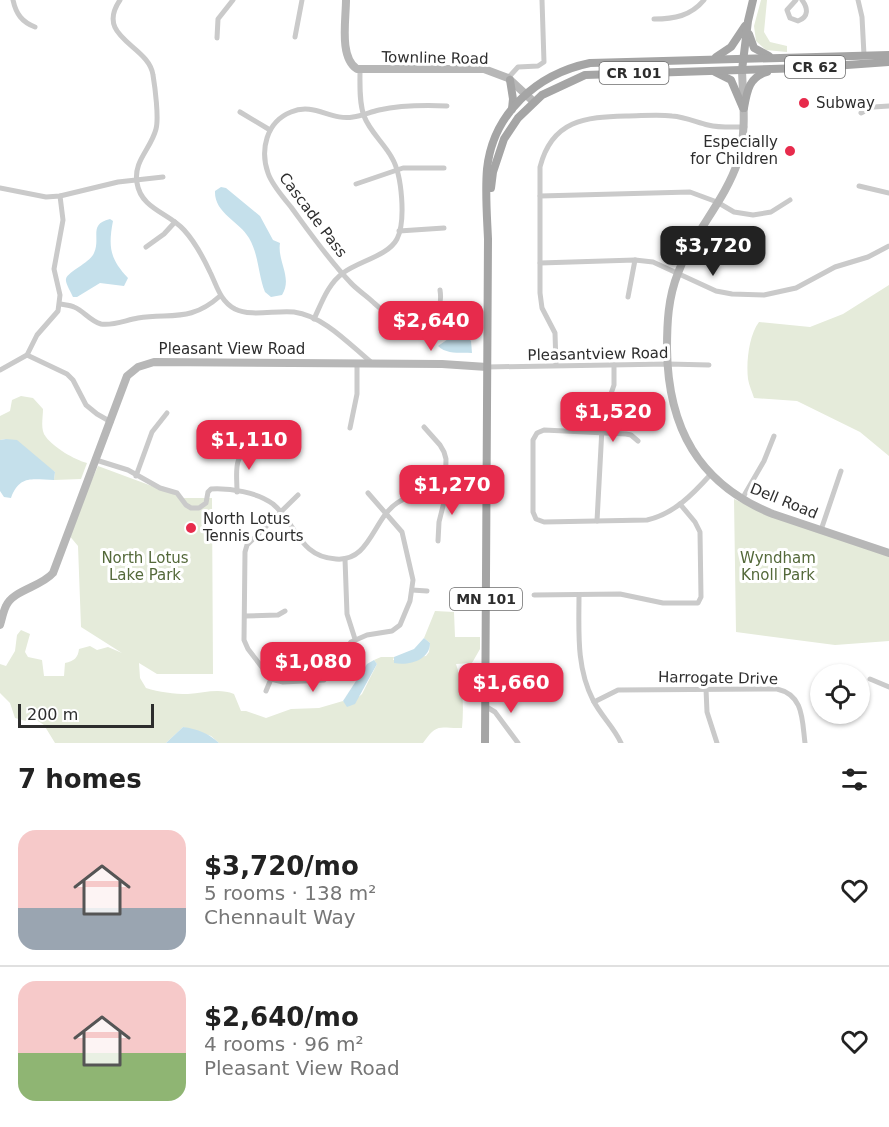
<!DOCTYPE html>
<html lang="en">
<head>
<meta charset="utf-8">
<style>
	:root { --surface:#fff; --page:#f2f2f2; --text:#222; --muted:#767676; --line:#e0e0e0; --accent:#e72b4c }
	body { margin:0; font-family:"DejaVu Sans",sans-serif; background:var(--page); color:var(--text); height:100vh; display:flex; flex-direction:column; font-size:22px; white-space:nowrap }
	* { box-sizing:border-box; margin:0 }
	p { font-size:20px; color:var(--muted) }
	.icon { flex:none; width:33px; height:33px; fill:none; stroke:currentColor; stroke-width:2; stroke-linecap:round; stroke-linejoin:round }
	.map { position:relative; height:743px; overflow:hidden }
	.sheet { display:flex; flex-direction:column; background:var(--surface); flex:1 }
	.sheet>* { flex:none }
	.controls { position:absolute; left:810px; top:664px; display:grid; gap:12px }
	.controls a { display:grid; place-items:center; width:60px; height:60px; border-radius:50%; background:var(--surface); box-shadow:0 2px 4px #0004; font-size:30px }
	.scale { position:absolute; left:18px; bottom:15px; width:136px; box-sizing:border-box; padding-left:6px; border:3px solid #2d2d2d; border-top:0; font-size:16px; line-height:21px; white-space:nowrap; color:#2d2d2d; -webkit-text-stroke:4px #fff; paint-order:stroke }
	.price { position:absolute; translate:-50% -51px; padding:0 14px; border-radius:12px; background:var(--accent); color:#fff; font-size:20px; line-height:39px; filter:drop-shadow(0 2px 3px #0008) }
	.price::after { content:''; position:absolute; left:50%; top:36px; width:18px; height:14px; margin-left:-9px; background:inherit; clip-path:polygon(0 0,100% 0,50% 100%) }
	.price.active { background:#222; color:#fff }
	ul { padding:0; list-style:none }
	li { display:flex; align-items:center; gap:18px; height:150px; padding:0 18px }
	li+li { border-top:2px solid var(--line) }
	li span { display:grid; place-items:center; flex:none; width:168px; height:120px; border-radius:18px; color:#555 }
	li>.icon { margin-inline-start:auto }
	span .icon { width:72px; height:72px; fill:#fffc; stroke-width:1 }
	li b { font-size:26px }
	h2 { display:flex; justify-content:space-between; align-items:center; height:72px; padding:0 18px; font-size:26px }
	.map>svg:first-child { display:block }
	.green { fill:#e5ebda }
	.water { fill:#c5e0eb }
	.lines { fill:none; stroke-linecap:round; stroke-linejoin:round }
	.street { stroke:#cacaca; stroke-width:5 }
	.secondary { stroke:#b7b7b7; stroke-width:8 }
	.primary { stroke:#a5a5a5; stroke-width:8 }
	.poi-dot { fill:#e72b4c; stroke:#fff; stroke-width:2 }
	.labels { text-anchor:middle; stroke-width:6; stroke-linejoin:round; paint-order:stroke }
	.shield { fill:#fff; stroke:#6c6c6c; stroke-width:1.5 }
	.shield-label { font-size:14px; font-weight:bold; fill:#2d2d2d }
	.street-label { font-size:15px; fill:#2d2d2d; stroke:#fff }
	.poi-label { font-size:15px; fill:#2d2d2d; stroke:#fff; text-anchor:start }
	.park-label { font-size:15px; fill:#54693a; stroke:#fff }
</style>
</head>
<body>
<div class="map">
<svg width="889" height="743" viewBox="0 0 889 743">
	<rect width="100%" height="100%" fill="#fff"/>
	<g class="green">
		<polygon points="761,0 767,0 764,32 770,42 787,46 787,52 766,50 756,41 754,26"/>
		<path d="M889,285V456L860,432L797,401L754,398C752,392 749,385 748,379C746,362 749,335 759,322L810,327L843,314Z"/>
		<path d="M21,396L33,398L43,409C43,418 40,430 46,437C53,447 75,460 87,463L81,479L54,480L55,472L6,439L0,440V416L10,411L12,400Z"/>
		<path d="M98,466L176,495L179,498H212L213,674H157L139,663L140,678L146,688C159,692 174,694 188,694C204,693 219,688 234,694L241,711H246L266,718L291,709L319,708L343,701L348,706L362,694L377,664L374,660L381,657H394L393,660L426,656L429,652L430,643L424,638L435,611L454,612L455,637H480V649L472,663L456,664C463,685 464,706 462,728C441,729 438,721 423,743H219L211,736L183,727L166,743H55L44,725L35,719L26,721L15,718L10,703L0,693V664L6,666L15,651L17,635L21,630L30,634L25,652L28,657L42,660L44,676H64L65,663C74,661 78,658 79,649L90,646L97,650L108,647L122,653L81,627L78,546L68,534Z"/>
		<polygon points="734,499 773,517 889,556 889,641 835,645 736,632"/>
	</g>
	<g class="water">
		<path d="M221,187L226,188L260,216L273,240L280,243C277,261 293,278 282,295L271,297L265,292C258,275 259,255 249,238C239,221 214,213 215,191Z"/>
		<path d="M110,219L113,221C108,247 110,259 128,278L124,286L100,283L77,297H73C71,292 65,283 66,279C68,271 90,263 94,253C101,238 88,224 110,219Z"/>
		<path d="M461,330L471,341L472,353C461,352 447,355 438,346Z"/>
		<path d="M6,439L17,440L55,472L54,480C33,480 20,474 11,498L4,497L0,491V440Z"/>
		<path d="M424,638L430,643C430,660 409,666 394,663V657L414,649Z"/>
		<polygon points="374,660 377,664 355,704 347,707 343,701 367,664"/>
		<path d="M183,727C197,729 208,733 219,743H166Z"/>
	</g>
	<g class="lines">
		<g class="street">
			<path d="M13,0C16,14 22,22 35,27"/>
			<path d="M120,0C94,38 149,45 153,75C155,87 159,118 156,129C151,149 133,161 137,183C141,209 169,213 184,230C195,242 203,257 210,272C217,286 220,301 235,309C251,317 276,310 294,312C324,316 350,345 372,363"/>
			<path d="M796,0L787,10L790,18L798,21C809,17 808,8 802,0"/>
			<polyline points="858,0 862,17 864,55"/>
			<path d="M654,19C674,19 691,16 704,0"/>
			<polyline points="295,37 302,0"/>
			<polyline points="217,38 218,19 233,0"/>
			<polyline points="508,78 518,67 538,66 544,62 542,0"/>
			<polyline points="240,112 270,130"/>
			<polyline points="861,113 873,107 889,106"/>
			<polyline points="356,184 403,168 444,168"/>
			<polyline points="859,186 889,193"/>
			<polyline points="0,188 46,197 60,196 118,182 163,177"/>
			<polyline points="540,196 690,192 717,202 734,212 753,215 771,212 790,200"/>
			<polyline points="399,231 444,228"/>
			<polyline points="146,247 164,234 175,222"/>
			<polyline points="540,263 635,260 653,262 716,291 732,294 764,295 796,288 835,267 868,257 889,246"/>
			<path d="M440,290C445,322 416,328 392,317C384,313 380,308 374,303C366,295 357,290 350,282C328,259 310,233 291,207C283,197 272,185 268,173C260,150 266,122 291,112C314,102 331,121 353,117C362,116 370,112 379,110C402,105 424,105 447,106"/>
			<polyline points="628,297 635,260"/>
			<path d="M60,304C65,305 70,305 74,307C84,311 90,321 101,324C113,326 126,320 138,318C172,313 191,322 220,296"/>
			<path d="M314,319C322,302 328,284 343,273C359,261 388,256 397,239C406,221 402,175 392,158C384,143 370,132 364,116C359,102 360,85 360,70"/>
			<polyline points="27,355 67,374 73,380 86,405 97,414 111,422"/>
			<path d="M556,365L555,333L542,308L540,293V167C552,120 585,117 626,116C641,116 657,114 672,116C685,117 696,122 708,125C720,128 732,127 745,127"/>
			<polyline points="487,367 668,364 709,365"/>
			<polyline points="0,370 27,355 37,335 58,311 60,295 54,269 63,220 60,196"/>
			<polyline points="424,427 440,445 444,452 446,459 445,498 439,522 438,541"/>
			<polyline points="350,428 357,394 357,364"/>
			<path d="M638,441L631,435L626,434L544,430L537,433L533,440V512L536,519L544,522L647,520C674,514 693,494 711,474"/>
			<path d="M96,460L128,470L160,488L177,493L186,505L191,508H199L206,503L208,492L211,489C230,488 257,492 273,504C297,524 299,557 336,559C370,562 373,519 397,503C422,486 457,492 487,492"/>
			<polyline points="136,476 152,432 167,413"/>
			<path d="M237,492C237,470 232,456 254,445"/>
			<polyline points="298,495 247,545 245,552 244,640 248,649 271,679 283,682 324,680 351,642 367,635 392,631 400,625 410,601 413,580 402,532 368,493"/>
			<polyline points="742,499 764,461 774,436"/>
			<polyline points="597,521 602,428 606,408 614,385 614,365"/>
			<polyline points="821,530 841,471"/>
			<polyline points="345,559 347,614 355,639"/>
			<polyline points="412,590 427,591"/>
			<polyline points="534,595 620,594 663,603 698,603 701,597 700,532 695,522 680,504"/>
			<path d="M579,595C579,631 576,667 593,700C601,716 614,727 621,743"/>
			<polyline points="245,616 278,615 285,611"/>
			<polyline points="870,679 889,687"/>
			<polyline points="706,689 707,712 717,743"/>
			<polyline points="266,691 271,679"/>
			<path d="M594,702L618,690L777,689C804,695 802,720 805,743"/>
			<polyline points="485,706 495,712 518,743"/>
		</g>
		<g class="secondary">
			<path d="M346,0C346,20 339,57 357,69H484L508,78L534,102"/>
			<path d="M742,70C743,101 747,131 738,161C725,201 693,233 678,273C668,298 667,323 667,349C668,427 698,484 773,514L889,553"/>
			<path d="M0,625C2,619 3,612 6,606C13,590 41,587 53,573L127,376L138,367L154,362L442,364L487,367"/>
		</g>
		<g class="primary">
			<polyline points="749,34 754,48 769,56"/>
			<polyline points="716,57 731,47 745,26"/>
			<polyline points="742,70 748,21 753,0"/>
			<polyline points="715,72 731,80 743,108"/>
			<polyline points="510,80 513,99 512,109"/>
			<path d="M744,108C747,91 749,77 767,72"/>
			<polyline points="491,188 493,172 504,139 518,118 542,95 585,75 805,68 889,62"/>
			<path d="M485,743L488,239C487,216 485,192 487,169C493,113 537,74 590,63L889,55"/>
		</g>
	</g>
	<g class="poi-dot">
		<circle cx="804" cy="103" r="6"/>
		<circle cx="790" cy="151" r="6"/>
		<circle cx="191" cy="528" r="6"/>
	</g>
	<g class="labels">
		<g class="shield">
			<rect x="785" y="56" width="60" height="22" rx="4.5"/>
			<rect x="599.5" y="62" width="69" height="22" rx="4.5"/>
			<rect x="450" y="588" width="72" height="22" rx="4.5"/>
		</g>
		<g class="shield-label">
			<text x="815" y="72">CR 62</text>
			<text x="634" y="78">CR 101</text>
			<text x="486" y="604">MN 101</text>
		</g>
		<g class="street-label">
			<text transform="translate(435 58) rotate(1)" y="5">Townline Road</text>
			<text transform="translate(313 215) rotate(53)" y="5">Cascade Pass</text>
			<text x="232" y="354">Pleasant View Road</text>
			<text transform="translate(598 354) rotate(-1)" y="5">Pleasantview Road</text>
			<text transform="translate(784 501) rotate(22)" y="5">Dell Road</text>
			<text transform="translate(718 678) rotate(1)" y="5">Harrogate Drive</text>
		</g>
		<g class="poi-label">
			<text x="816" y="108">Subway</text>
			<text x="778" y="147" text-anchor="end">Especially<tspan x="778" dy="17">for Children</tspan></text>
			<text x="203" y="524">North Lotus<tspan x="203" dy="17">Tennis Courts</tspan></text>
		</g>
		<g class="park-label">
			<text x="145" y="563">North Lotus<tspan x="145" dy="17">Lake Park</tspan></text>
			<text x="778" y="563">Wyndham<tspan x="778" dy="17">Knoll Park</tspan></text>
		</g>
	</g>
</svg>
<div class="controls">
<a><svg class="icon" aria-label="locate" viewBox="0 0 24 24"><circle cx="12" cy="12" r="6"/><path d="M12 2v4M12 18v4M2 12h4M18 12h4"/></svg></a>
</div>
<div class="scale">200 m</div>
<b class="price active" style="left:713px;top:277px">$3,720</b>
<b class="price" style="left:431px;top:352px">$2,640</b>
<b class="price" style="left:613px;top:443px">$1,520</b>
<b class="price" style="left:249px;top:471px">$1,110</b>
<b class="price" style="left:452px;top:516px">$1,270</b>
<b class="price" style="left:313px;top:693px">$1,080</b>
<b class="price" style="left:511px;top:714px">$1,660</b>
</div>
<section class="sheet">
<h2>7 homes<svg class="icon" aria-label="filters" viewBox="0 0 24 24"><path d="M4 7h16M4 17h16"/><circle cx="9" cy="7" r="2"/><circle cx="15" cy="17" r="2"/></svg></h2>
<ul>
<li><span style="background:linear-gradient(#f6c9c9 65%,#9aa5b1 0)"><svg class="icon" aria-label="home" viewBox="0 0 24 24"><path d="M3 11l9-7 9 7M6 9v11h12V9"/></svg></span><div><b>$3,720/mo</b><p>5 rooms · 138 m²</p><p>Chennault Way</p></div><svg class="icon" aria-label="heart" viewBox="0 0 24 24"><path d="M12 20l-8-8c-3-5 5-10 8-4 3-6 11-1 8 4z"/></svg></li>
<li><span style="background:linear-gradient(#f6c9c9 60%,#8fb573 0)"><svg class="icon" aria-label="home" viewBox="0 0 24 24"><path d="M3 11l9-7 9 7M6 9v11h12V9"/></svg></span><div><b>$2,640/mo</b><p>4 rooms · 96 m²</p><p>Pleasant View Road</p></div><svg class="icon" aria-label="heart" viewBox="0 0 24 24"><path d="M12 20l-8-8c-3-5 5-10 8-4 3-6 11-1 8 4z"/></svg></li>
</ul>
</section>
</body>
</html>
